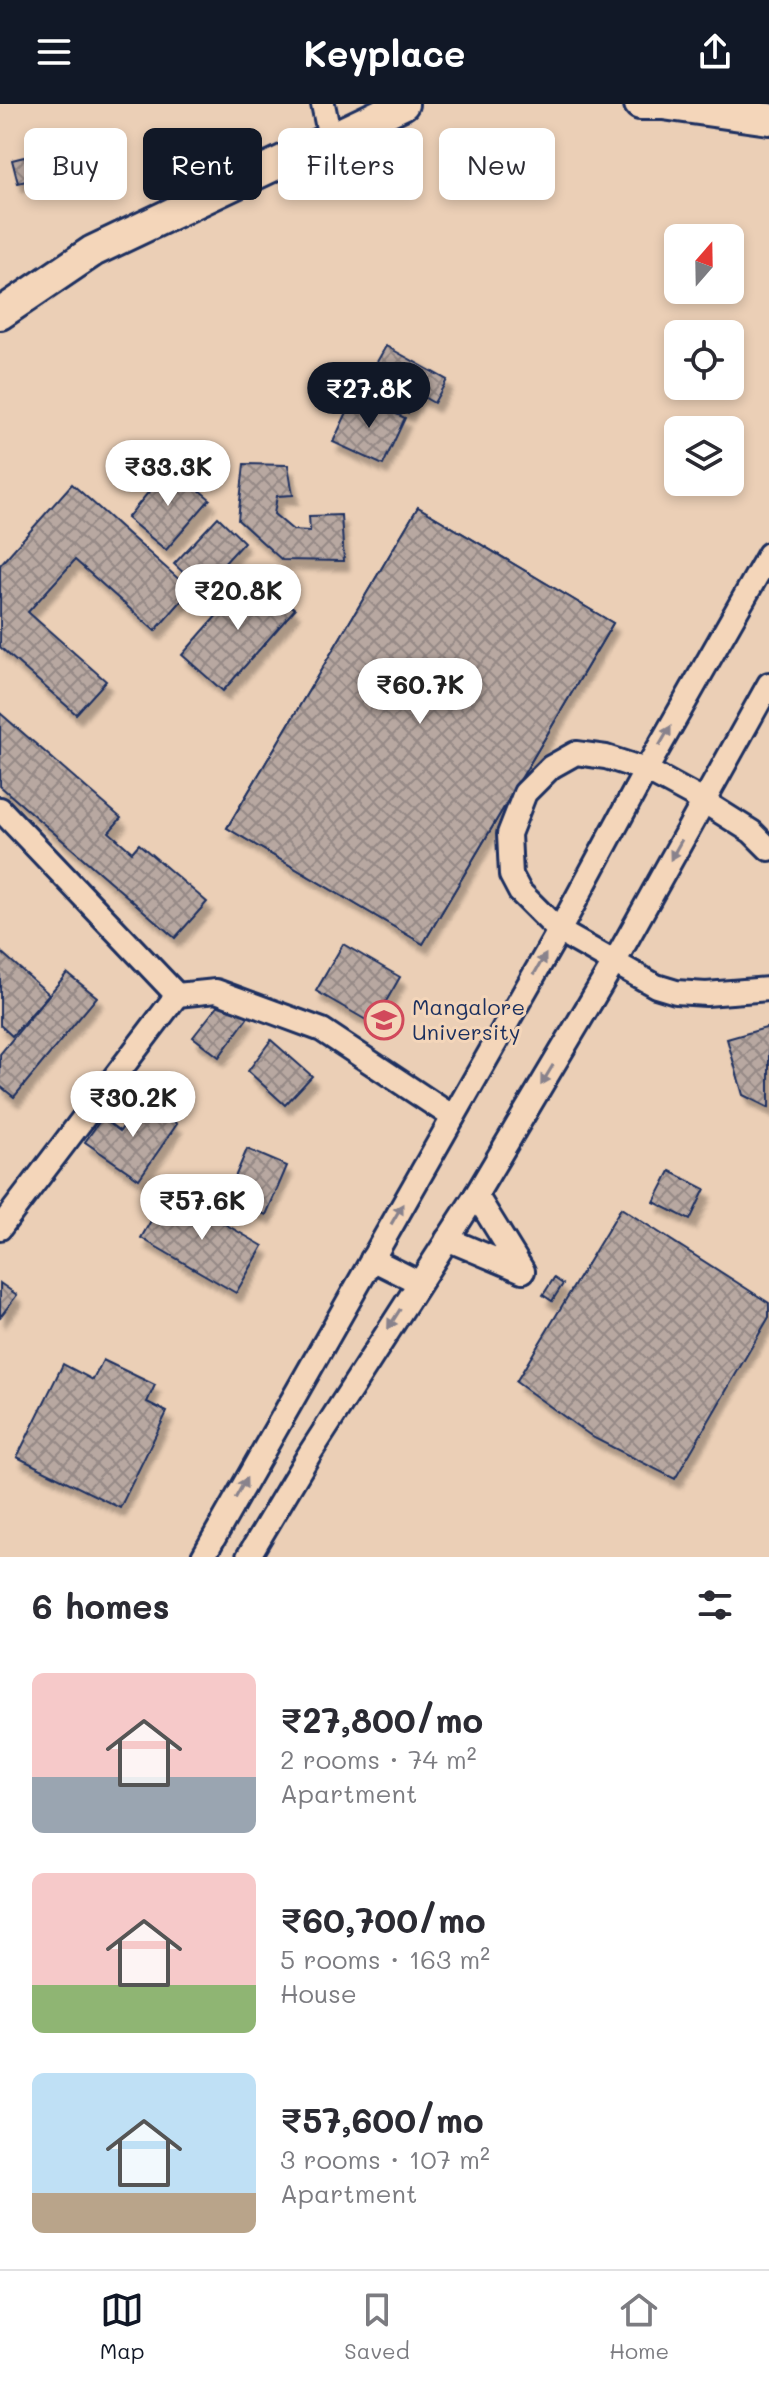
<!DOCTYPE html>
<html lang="en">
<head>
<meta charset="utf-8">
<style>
	:root { --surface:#fff; --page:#f7f7f7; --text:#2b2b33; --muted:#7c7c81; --line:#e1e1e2; --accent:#111827 }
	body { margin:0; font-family:Mali,sans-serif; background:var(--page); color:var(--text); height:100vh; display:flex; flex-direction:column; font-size:30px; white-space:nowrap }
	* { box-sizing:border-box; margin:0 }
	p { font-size:26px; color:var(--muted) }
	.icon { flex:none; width:44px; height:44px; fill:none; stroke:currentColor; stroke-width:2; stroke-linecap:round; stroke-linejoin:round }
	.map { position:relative; height:1453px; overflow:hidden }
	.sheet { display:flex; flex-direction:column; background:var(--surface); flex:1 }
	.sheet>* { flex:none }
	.top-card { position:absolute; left:24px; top:24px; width:722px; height:72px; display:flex; gap:16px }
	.needle { width:52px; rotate:20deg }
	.buttons { position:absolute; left:664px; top:120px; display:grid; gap:16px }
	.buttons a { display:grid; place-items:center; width:80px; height:80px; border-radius:12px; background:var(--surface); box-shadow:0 4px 12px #0003; font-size:40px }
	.price { position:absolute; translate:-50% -68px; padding:0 18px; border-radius:28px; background:#fff; color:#222; font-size:26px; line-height:52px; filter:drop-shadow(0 2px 4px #0008) }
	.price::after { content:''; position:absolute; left:50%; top:48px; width:24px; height:18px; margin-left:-12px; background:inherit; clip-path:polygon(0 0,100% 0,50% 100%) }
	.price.current { background:var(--accent); color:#fff }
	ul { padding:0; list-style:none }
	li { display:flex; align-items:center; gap:24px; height:200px; padding:0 32px }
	li span { display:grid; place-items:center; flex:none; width:224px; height:160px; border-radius:12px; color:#555 }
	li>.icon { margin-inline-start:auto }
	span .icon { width:96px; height:96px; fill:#fffc; stroke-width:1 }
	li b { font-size:34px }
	h2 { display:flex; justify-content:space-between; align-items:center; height:96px; padding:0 32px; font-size:34px }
	.tag { padding:0 28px; border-radius:12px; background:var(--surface); box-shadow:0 4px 12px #0003; font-size:28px; line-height:72px }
	.tag.current { background:var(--accent); color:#fff }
	header { display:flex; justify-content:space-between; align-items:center; height:104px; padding:0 32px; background:var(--accent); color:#fff; font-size:36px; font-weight:800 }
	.menu { display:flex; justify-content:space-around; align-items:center; height:112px; border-top:2px solid var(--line); background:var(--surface); font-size:22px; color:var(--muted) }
	.menu a { display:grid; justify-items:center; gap:4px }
	.menu .current { color:var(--accent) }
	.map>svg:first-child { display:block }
	.building { fill:url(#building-cross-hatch); stroke:#1b2f5e; stroke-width:2; fill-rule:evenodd; filter:url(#shadow) }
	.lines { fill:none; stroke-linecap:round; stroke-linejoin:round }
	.minor-casing { stroke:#1b2f5e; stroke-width:28 }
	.secondary-casing { stroke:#1b2f5e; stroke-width:36 }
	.minor { stroke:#f4d6ba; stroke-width:22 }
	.secondary { stroke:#f4d6ba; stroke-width:30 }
	.oneway { fill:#88828c }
	.labels { text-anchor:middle; stroke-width:6; stroke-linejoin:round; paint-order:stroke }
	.poi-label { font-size:22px; fill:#1b2f5e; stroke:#f4d6ba; text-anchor:start }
</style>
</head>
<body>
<header><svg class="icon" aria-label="menu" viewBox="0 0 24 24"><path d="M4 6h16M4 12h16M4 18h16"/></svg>Keyplace<svg class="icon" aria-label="share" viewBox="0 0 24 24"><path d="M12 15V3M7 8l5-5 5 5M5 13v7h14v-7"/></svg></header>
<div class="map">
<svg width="769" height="1453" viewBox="0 0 769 1453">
	<defs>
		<pattern id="building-cross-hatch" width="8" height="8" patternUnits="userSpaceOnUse" patternTransform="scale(2)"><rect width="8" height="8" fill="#b8a8a1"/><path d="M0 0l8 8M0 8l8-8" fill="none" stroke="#958986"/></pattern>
		<filter id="shadow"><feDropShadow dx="5" dy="9" stdDeviation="2" flood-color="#0004"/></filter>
	</defs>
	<rect width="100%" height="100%" fill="#ebcfb6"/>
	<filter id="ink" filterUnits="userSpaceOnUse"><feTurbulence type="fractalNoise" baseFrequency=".0125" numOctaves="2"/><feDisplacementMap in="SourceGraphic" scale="16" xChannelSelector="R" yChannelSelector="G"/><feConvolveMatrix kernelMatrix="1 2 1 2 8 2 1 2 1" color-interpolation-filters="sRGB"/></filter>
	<g filter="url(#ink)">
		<g class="building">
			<polygon points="36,50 42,73 18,79 12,56"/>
			<polygon points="386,242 447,276 434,299 418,290 408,309 362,284"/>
			<polygon points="355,291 405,314 383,361 333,338"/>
			<polygon points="244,360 288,361 293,391 277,392 274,410 293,426 310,427 309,412 341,411 344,457 282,456 238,416"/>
			<polygon points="170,362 210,395 166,446 127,414"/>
			<polygon points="72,380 191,486 155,527 75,456 28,508 106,577 76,610 0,543 0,461"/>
			<path d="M418,403L613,519L423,840L227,724ZM415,487L531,556L478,644L363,576ZM338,621L454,689L401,778L286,710Z"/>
			<polygon points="418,403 613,519 423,840 227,724"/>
			<polygon points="218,413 244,438 201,485 174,460"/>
			<polygon points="254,469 295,505 223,587 182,551"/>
			<polygon points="0,609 121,714 109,728 132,748 139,740 207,798 175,834 0,682"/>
			<polygon points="343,840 400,873 373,920 316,887"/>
			<polygon points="0,847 49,890 12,932 0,921"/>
			<polygon points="67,869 97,893 14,993 0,982 0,950"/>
			<polygon points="223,895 248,913 219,953 193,933"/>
			<polygon points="769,923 769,1004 743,991 727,935"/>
			<polygon points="271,936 312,972 285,1001 248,967"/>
			<polygon points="142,996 177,1020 139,1075 85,1038 102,1014 120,1027"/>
			<polygon points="247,1045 287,1062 266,1111 226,1094"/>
			<polygon points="670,1067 705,1085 690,1116 654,1098"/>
			<polygon points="168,1087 263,1142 236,1189 141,1134"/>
			<polygon points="621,1104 769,1199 769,1213 675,1375 594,1334 516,1278"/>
			<polygon points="554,1174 563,1180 552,1197 543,1191"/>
			<polygon points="0,1179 17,1191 0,1213"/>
			<polygon points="103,1256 155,1281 147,1298 167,1308 120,1404 17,1353 63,1260 93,1276"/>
		</g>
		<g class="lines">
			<defs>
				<g id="minor">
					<polyline points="323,0 330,34"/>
					<polyline points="0,705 177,891 0,1124"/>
					<polyline points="769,745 752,728 703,697 646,666 606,653 576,649 551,663 525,689 509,730 511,771 520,788 559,827 656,882 676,888 706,890 769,885"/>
					<polyline points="177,891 216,887 322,926 453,1013"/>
					<polyline points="447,1135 523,1167 476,1091"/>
					<polyline points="372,1155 418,1178"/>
					<polyline points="203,1453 559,827 646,666 769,450"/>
					<polyline points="248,1453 310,1349 476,1091 615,857 769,580"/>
				</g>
				<g id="secondary">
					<polyline points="640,0 663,0 769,15"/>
					<polyline points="0,210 93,147 403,0"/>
				</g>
			</defs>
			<use href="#minor" class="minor-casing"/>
			<use href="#secondary" class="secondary-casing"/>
			<use href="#minor" class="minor"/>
			<use href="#secondary" class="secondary"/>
		</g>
		<defs><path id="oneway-solid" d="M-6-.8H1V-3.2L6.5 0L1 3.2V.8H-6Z" transform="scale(2)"/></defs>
		<g class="oneway">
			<use href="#oneway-solid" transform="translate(665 632) rotate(-60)"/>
			<use href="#oneway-solid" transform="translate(676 746) rotate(119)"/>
			<use href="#oneway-solid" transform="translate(540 860) rotate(-60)"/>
			<use href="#oneway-solid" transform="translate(547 971) rotate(121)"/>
			<use href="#oneway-solid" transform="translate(397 1110) rotate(-60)"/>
			<use href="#oneway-solid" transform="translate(394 1215) rotate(122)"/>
			<use href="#oneway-solid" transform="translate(241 1384) rotate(-61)"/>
		</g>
	</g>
	<defs>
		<symbol id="university-ring" viewBox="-11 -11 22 22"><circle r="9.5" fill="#f4d6ba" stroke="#d1495b" stroke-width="1.5"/><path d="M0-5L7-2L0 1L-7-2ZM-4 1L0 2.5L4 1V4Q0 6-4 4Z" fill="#d1495b"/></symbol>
	</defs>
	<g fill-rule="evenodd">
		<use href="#university-ring" x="362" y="894" width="44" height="44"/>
	</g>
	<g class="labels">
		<g class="poi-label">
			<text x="412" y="911">Mangalore<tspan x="412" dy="25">University</tspan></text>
		</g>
	</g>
</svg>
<div class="buttons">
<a><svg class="needle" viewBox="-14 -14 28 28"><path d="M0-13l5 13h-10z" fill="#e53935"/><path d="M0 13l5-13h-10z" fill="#7c7c81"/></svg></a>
<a><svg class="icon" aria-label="locate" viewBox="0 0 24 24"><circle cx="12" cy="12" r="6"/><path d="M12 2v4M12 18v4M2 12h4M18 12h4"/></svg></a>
<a><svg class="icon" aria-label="layers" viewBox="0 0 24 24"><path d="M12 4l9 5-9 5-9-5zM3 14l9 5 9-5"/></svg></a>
</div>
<b class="price current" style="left:369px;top:326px">₹27.8K</b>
<b class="price" style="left:168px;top:404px">₹33.3K</b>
<b class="price" style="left:238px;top:528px">₹20.8K</b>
<b class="price" style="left:420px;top:622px">₹60.7K</b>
<b class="price" style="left:133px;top:1035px">₹30.2K</b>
<b class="price" style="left:202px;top:1138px">₹57.6K</b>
<div class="top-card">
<a class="tag">Buy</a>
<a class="tag current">Rent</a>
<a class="tag">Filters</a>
<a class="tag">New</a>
</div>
</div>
<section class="sheet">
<h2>6 homes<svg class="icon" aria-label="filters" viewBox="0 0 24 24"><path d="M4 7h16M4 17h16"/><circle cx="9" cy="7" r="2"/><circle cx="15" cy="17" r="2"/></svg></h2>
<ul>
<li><span style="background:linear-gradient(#f6c9c9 65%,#9aa5b1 0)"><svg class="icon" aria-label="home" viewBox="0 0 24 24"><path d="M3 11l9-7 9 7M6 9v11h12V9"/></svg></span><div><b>₹27,800/mo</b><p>2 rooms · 74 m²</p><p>Apartment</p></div></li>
<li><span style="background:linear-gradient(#f6c9c9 70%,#8fb573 0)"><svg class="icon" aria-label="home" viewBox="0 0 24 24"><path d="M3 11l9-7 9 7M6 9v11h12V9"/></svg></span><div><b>₹60,700/mo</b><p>5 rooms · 163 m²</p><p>House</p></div></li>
<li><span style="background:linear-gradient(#bfe0f5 75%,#b9a48a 0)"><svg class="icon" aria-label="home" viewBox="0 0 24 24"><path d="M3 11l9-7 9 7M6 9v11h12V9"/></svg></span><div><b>₹57,600/mo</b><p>3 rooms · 107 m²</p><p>Apartment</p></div></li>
</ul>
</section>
<nav class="menu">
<a class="current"><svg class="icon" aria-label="map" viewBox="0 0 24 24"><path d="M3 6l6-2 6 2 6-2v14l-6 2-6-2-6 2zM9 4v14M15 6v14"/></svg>Map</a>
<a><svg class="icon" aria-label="saved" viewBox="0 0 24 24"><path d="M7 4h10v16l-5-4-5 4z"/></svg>Saved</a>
<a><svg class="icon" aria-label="home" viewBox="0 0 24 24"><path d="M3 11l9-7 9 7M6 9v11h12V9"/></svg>Home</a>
</nav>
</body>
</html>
